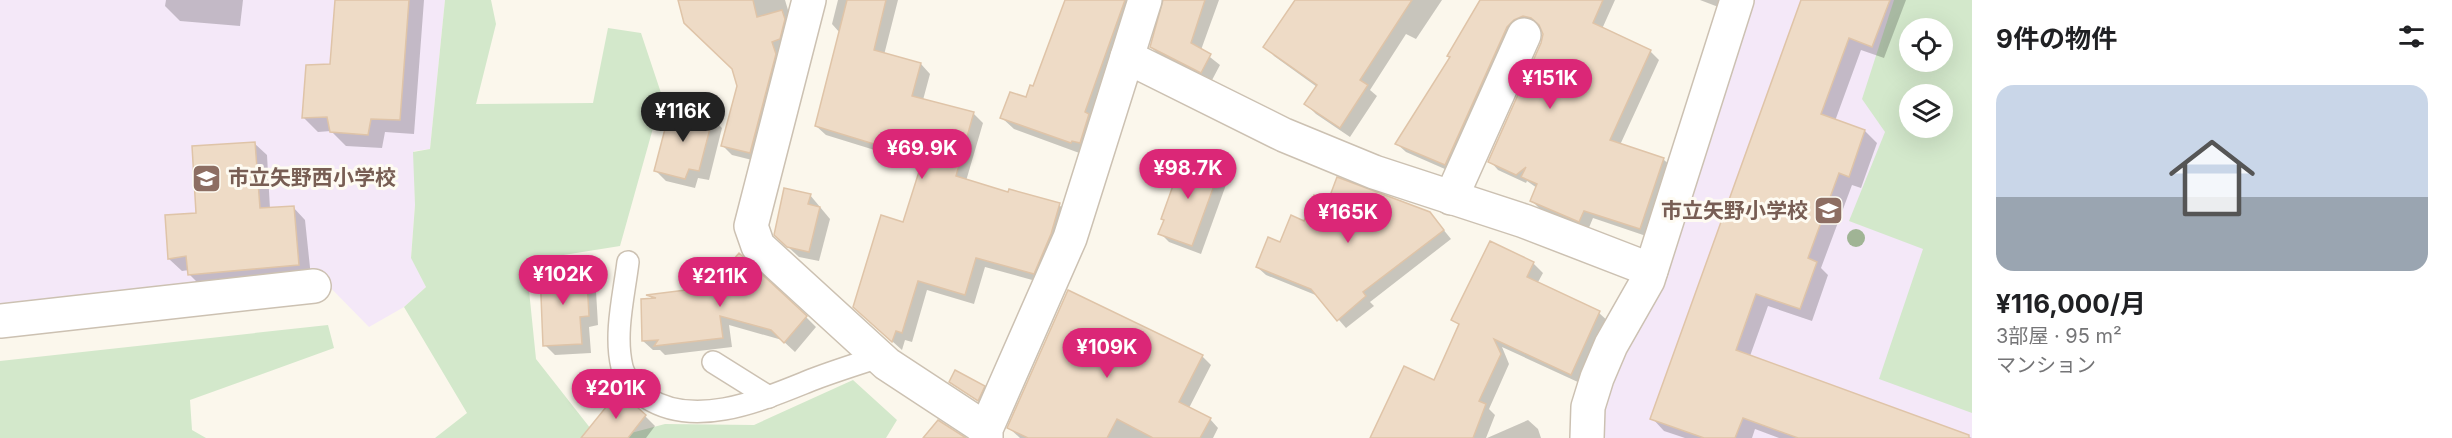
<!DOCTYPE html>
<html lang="ja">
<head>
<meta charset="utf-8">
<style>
	:root { --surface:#fff; --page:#f2f2f2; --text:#202124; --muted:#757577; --line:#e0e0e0; --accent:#db2777 }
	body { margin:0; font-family:Inter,"Noto Sans JP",sans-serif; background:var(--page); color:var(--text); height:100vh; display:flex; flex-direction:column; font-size:22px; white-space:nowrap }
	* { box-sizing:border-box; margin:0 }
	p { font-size:20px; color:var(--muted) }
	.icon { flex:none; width:33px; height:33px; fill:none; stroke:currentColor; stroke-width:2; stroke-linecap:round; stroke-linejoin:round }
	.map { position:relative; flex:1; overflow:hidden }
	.side { display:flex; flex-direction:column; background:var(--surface); width:480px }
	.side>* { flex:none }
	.tools { position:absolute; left:1899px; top:18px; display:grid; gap:12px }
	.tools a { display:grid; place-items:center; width:54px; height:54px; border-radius:50%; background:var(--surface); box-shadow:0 6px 24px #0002; font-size:30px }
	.price { position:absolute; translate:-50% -51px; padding:0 14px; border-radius:21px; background:var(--accent); color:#fff; font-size:20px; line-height:39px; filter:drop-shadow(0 2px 3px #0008) }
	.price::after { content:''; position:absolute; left:50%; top:36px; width:18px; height:14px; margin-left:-9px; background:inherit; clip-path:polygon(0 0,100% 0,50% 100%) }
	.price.on { background:#222; color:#fff }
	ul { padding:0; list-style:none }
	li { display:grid; align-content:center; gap:12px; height:318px; padding:0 24px }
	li+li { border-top:2px solid var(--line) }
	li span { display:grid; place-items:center; height:186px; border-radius:18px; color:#555 }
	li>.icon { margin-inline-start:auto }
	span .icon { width:108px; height:108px; fill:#fffc; stroke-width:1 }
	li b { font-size:26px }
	h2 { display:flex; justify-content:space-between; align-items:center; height:72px; padding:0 24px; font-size:26px }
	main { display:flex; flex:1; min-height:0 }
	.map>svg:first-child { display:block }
	.education { fill:#f4e8f8; fill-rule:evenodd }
	.green { fill:#d3e8cb; fill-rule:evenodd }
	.shadow { fill:#0003 }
	.building { fill:#eedbc6; stroke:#dfc4a8; stroke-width:1.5 }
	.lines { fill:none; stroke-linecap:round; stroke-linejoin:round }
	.service-casing { stroke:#ccc1b2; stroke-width:24 }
	.minor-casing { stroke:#ccc1b2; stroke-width:36 }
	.service { stroke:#fff; stroke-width:21 }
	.minor { stroke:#fff; stroke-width:33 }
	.tree { fill:#a0b495 }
	.labels { text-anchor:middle; stroke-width:6; stroke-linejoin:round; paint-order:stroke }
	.education-label { font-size:21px; font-weight:bold; fill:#785e54; stroke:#fefbf2; text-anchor:start }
</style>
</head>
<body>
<main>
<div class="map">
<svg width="1972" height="438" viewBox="0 0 1972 438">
	<rect width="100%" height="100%" fill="#fbf7ec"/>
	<g class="education">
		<polygon points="0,0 445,0 430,149 414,151 415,205 411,257 426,287 404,307 369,327 317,274 0,304"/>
		<path d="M1750,0H1972V438H1605L1603,405L1619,359L1659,291L1714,132L1707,130ZM1910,28H1942V62H1910ZM1910,94H1942V128H1910Z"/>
	</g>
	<g class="green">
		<polygon points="445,0 491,0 496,24 476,104 593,103 608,28 641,33 662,96 620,246 526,261 536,359 598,438 435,438 467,413 404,307 426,287 411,258 415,205 413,152 430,149"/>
		<path d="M1894,0H1972V413L1879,379L1923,249L1849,221L1885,132L1862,99ZM1942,28V62H1910V28ZM1942,94V128H1910V94Z"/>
		<polygon points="328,325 334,348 190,400 192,430 206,438 0,438 0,361"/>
		<polygon points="853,380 897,420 886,438 612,438 665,424 754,425"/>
	</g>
	<g class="shadow">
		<polygon points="166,0 243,0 240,26 180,21 165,6"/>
		<polygon points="337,0 424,0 414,134 385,132 382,148 346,146 331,131 318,132 303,117 331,66"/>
		<polygon points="679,0 785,0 794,30 760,162 732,155 723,146 739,86 733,69"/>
		<polygon points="838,0 898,0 884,55 921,64 930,74 923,100 973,113 983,123 966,181 1009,194 1059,205 1069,214 1043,283 985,267 974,304 927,290 912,342 905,340 902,350 864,316 904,224 923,165 826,135 816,126 840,33 832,24"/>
		<polygon points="1067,0 1143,0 1082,154 1014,129 1002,118 1026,99 1034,88"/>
		<polygon points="1164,0 1219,0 1201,50 1220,65 1211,82 1161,57 1151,47"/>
		<polygon points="1297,0 1442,0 1416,39 1406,34 1370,90 1377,96 1350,137 1316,114 1306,104 1317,87 1274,56 1265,46"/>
		<polygon points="1482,0 1615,0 1602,29 1650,51 1659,60 1620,145 1663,159 1672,167 1649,237 1593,218 1588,230 1540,209 1532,201 1537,188 1527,181 1526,183 1498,170 1490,161 1543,43 1544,34 1542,26 1532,24 1454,173 1406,152 1397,144 1452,58"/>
		<polygon points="1700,0 1724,0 1721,8"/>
		<polygon points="1803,0 1906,0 1884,58 1861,50 1835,121 1865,131 1877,143 1861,188 1852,185 1821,268 1828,275 1812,321 1768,306 1750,356 1972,438 1779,438 1755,429 1752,438 1685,438 1664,431 1652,418"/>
		<polygon points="712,118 722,128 709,180 698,178 695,188 666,181 656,171"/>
		<polygon points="254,143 267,155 270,209 293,207 305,220 311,277 201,286 189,274 189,270 182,271 169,259"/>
		<polygon points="1212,166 1227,182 1201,254 1169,242 1160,233 1165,221"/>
		<polygon points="810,195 830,219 819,261 799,257 786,245"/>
		<polygon points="1329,202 1438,223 1451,239 1370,302 1374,306 1346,328 1318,296 1266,275 1257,267"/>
		<polygon points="1533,263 1543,273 1537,284 1599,313 1609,322 1580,383 1502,347 1509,364 1489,409 1495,415 1486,438 1370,438 1404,368 1434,382 1460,325 1453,319"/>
		<polygon points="578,269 596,291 598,325 589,327 591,353 555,355 545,345"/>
		<polygon points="711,288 806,317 816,327 795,352 782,340 729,325 732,347 665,355 660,350 653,350 643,341 653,299 649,296"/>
		<polygon points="1202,356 1211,365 1189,408 1210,419 1218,428 1213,438 1020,438 1009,428"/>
		<polygon points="951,382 984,387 989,392 983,405"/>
		<polygon points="645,416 655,426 646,438 585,438"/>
		<polygon points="1528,420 1538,429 1541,438 1487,438"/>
	</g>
	<g class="building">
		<polygon points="335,0 409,0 400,120 371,119 368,135 330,132 327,117 302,118 306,65 330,64"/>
		<polygon points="678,0 753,0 757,17 782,10 785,19 780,39 772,42 776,54 750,153 721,146 737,86 732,69 684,23"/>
		<polygon points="847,0 886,0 874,50 921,63 912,96 974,112 956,176 1008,192 1009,189 1060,203 1051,234 1034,274 976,258 965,295 918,281 902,333 896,331 892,342 853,307 881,215 903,222 923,159 815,126"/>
		<polygon points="1065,0 1125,0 1085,112 1089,114 1080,143 1072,141 1071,143 1000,118 1010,92 1026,97 1030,85 1033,86"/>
		<polygon points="1163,0 1205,0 1191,43 1211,54 1201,73 1150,47"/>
		<polygon points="1295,0 1412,0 1360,80 1368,85 1340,128 1304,104 1317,85 1263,47"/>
		<polygon points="1480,0 1603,0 1593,23 1651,50 1610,140 1664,158 1640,229 1584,211 1579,222 1530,201 1537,184 1521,177 1526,167 1516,175 1488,162 1541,43 1543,34 1539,25 1531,18 1523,16 1514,20 1507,27 1445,165 1395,144 1450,57 1447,56"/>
		<polygon points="1801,0 1890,0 1872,47 1849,38 1821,114 1865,130 1849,177 1839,173 1808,258 1817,262 1800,309 1756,294 1736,350 1969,435 1969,438 1798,438 1743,418 1735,438 1704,438 1650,419"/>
		<polygon points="671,106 713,117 699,171 689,169 685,179 654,171"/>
		<polygon points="255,142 260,208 294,206 299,265 188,275 186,256 168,259 165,215 196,213 192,146"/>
		<polygon points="1184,155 1212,164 1211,169 1219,172 1192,246 1158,234 1164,220 1161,219"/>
		<polygon points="1337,177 1430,212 1444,230 1363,292 1366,296 1337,321 1311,289 1256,267 1268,237 1280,242 1291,215 1304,221 1314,195 1328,201"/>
		<polygon points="784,188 811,194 808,204 820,207 809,252 787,247 774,235"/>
		<polygon points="1490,241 1534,262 1527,277 1600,311 1571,375 1494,339 1501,354 1479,401 1486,404 1473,438 1370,438 1404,366 1434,380 1459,324 1451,320"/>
		<polygon points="739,253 807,316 784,343 771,330 720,316 723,338 654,346 658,340 642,341 641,299 656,298 646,295 710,287"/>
		<polygon points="579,267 580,280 587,280 589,316 580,317 582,344 543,346 540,271"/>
		<polygon points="1068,290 1203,355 1179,402 1211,418 1200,438 1153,438 1117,419 1107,438 1028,438 1007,428"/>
		<polygon points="955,370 985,386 978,401 949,382"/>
		<polygon points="619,391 646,415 628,438 581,438"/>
		<polygon points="938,420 966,438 923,438"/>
	</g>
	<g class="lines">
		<defs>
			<g id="service">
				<path d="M628,262C624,295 614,334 622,367C625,379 637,391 647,398C697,430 766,398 814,379C835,371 857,364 879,357"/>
				<polyline points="713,362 769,397"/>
			</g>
			<g id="minor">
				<polyline points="809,0 751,226 758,246 887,364 986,429"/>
				<polyline points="1127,57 1284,135 1374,172 1524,221 1651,270"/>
				<polyline points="1451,198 1524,35"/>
				<polyline points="0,321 314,286"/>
				<polyline points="986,438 986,429 1070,238 1145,0"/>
				<polyline points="1587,438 1588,407 1597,378 1611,345 1648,280 1737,0"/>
			</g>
		</defs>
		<use href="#service" class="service-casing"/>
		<use href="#minor" class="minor-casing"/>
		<use href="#service" class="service"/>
		<use href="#minor" class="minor"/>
	</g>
	<circle class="tree" cx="1856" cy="238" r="9"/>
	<defs>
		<symbol id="school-square" viewBox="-11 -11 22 22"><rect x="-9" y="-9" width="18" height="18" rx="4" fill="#8d6e63" stroke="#fefbf2"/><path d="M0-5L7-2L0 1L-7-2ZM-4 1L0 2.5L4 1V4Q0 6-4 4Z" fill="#fff"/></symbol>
	</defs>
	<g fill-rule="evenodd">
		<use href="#school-square" x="190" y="162" width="33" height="33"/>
		<use href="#school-square" x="1812" y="194" width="33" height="33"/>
	</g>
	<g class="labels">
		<g class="education-label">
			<text x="228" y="185">市立矢野西小学校</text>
			<text x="1808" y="218" text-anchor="end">市立矢野小学校</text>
		</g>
	</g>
</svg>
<div class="tools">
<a><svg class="icon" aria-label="locate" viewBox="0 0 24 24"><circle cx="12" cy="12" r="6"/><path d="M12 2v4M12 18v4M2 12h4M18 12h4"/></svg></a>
<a><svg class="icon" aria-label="layers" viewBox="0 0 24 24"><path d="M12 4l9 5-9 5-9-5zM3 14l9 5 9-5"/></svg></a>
</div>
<b class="price" style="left:1550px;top:110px">¥151K</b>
<b class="price on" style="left:683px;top:143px">¥116K</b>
<b class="price" style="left:922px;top:180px">¥69.9K</b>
<b class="price" style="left:1188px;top:200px">¥98.7K</b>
<b class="price" style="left:1348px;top:244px">¥165K</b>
<b class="price" style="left:563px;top:306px">¥102K</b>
<b class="price" style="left:720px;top:308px">¥211K</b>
<b class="price" style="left:1107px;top:379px">¥109K</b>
<b class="price" style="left:616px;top:420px">¥201K</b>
</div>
<section class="side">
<h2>9件の物件<svg class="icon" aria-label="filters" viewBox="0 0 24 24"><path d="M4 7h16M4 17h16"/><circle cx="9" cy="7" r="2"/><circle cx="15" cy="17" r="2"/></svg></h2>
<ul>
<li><span style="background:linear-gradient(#c9d6e8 60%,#9aa5b1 0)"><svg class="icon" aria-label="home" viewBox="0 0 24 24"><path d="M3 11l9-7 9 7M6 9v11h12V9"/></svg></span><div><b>¥116,000/月</b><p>3部屋 · 95 m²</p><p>マンション</p></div></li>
</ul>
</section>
</main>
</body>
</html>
